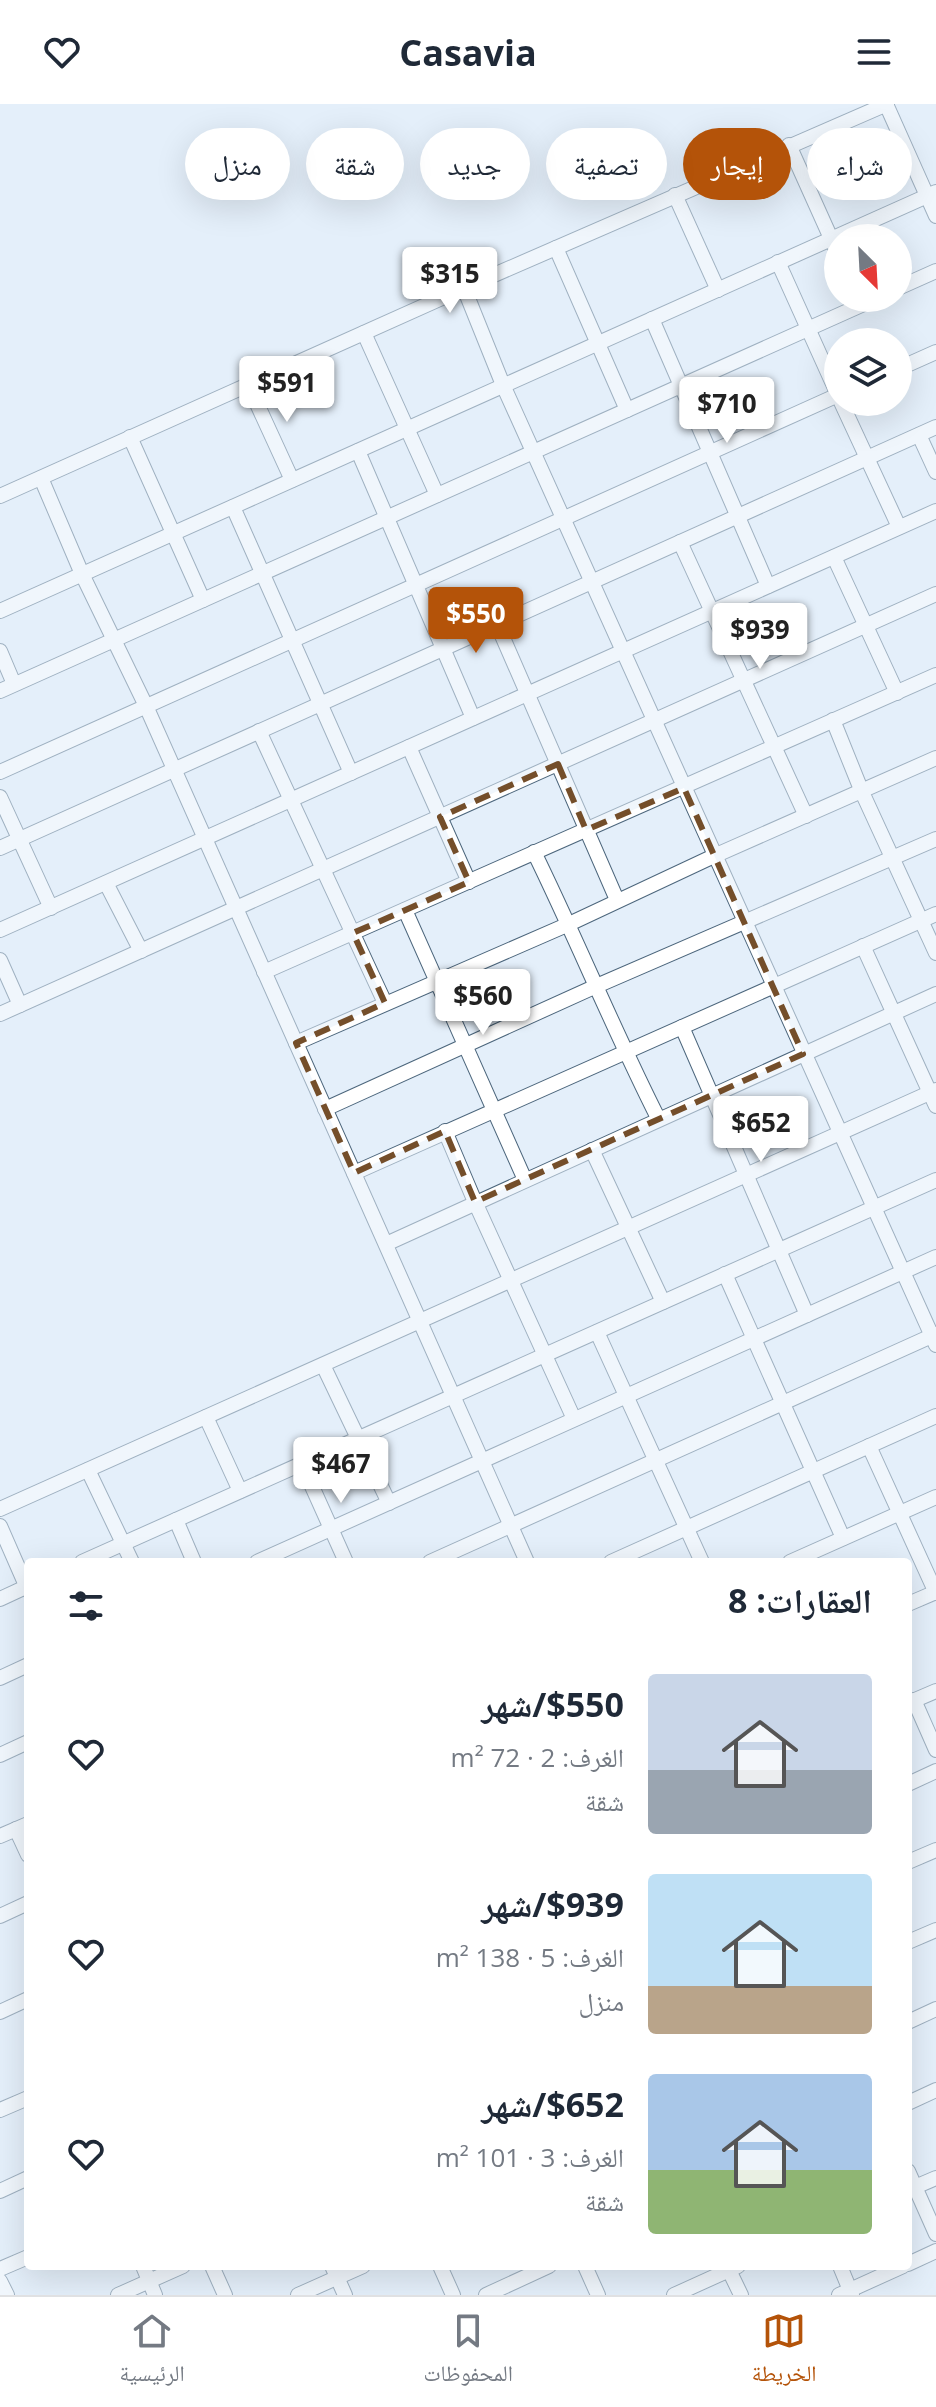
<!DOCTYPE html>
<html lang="ar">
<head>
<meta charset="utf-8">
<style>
	:root { --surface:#fff; --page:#f6f6f7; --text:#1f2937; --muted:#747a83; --line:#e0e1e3; --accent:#b45309 }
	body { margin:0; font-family:"Open Sans","Noto Naskh Arabic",sans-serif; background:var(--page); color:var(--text); direction:rtl; height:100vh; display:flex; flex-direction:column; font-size:30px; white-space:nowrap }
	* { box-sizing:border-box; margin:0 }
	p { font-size:26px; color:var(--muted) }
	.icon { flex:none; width:44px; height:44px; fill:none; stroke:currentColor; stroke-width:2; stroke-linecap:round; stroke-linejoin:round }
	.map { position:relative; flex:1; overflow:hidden; direction:ltr }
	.side { position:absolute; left:24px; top:1454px; width:888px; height:712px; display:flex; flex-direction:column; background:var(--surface); border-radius:8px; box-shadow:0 8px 32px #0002; direction:rtl }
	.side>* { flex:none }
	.hud { position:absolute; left:24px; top:24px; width:888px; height:72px; direction:rtl; display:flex; gap:16px }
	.needle { width:52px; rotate:156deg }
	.buttons { position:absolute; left:824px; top:120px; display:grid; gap:16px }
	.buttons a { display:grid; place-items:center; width:88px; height:88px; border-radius:50%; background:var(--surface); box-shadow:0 8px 32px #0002; font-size:40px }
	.price { position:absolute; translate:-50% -68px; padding:0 18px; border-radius:8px; background:#fff; color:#222; font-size:26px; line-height:52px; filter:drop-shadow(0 2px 4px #0008) }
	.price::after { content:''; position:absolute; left:50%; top:48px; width:24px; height:18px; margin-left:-12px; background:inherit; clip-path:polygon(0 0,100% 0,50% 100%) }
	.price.on { background:var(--accent); color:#fff }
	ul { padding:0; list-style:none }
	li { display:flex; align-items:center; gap:24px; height:200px; padding:0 40px }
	li span { display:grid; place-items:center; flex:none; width:224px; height:160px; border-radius:8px; color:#555 }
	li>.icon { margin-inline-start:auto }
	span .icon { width:96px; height:96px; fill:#fffc; stroke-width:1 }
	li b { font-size:34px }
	h2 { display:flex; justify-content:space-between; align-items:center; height:96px; padding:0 40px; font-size:34px }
	.chip { padding:0 28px; border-radius:36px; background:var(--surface); box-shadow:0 8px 32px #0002; font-size:28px; line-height:72px }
	.chip.on { background:var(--accent); color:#fff }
	header { display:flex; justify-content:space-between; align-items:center; height:104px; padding:0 40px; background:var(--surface); font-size:36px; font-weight:700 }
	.tab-bar { display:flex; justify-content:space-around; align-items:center; height:112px; border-top:2px solid var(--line); background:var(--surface); font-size:22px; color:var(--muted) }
	.tab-bar a { display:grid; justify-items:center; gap:4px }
	.tab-bar .on { color:var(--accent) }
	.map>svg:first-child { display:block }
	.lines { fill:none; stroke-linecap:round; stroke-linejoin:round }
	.minor-casing { stroke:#4c667c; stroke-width:16 }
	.minor { stroke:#fff; stroke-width:14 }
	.marked { fill:none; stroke:#744e2a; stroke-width:6; stroke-dasharray:16 10; stroke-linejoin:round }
</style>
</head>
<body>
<header><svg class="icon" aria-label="menu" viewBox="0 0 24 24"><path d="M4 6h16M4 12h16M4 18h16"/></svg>Casavia<svg class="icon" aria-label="heart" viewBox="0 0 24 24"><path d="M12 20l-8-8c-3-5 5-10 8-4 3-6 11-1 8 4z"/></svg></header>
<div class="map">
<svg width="936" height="2191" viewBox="0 0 936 2191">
	<rect width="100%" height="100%" fill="#e4effa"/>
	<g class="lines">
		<defs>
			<g id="minor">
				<polyline points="886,0 936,112"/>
				<polyline points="789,41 838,150"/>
				<polyline points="675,91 718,186"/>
				<polyline points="556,144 627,306"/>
				<polyline points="778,158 838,291"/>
				<polyline points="464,184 503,281 936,1241"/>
				<polyline points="898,184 936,167"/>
				<polyline points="652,215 768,482"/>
				<polyline points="364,229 437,391"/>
				<polyline points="898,265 936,248"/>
				<polyline points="248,280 292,376"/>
				<polyline points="841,298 899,423"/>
				<polyline points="919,331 936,368"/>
				<polyline points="130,333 203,496"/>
				<polyline points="358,347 473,614"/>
				<polyline points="41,374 82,470 146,602 527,1458"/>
				<polyline points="0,392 464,184 887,0"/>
				<polyline points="233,403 351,669"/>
				<polyline points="680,438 806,712"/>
				<polyline points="834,453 897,589"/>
				<polyline points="0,507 936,88"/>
				<polyline points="497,520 617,796"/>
				<polyline points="0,547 14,580"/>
				<polyline points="0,587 877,194"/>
				<polyline points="833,616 862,688 936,849"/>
				<polyline points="259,627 385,899"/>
				<polyline points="409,643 469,778"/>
				<polyline points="0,668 838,291"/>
				<polyline points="0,693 51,804"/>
				<polyline points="0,744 936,323"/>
				<path d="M534,748C577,836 614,927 658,1014"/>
				<polyline points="106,779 141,847"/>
				<polyline points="405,806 525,1076"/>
				<polyline points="0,826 936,407"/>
				<polyline points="863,842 936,1002"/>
				<polyline points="0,856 20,901"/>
				<polyline points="264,868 936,571"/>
				<polyline points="0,910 936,490"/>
				<polyline points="682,923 807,1211"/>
				<polyline points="296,939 569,820 714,752 936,654"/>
				<polyline points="325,1005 594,883 936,735"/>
				<polyline points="445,1027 475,1098 574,1315"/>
				<polyline points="592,1046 663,1198"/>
				<polyline points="354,1069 936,810"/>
				<polyline points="386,1140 936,890"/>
				<polyline points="725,1170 843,1434"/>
				<polyline points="597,1228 702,1458"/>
				<polyline points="323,1261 389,1399"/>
				<polyline points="206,1313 240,1387"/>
				<polyline points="869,1342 936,1489"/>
				<polyline points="302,1360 346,1458"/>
				<polyline points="88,1366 132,1458"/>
				<polyline points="0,1405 936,986"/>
				<polyline points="176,1416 194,1458"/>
				<polyline points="0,1422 28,1486"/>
				<polyline points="82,1458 936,1076"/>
				<polyline points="257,1458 936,1153"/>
				<polyline points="430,1458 936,1230"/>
				<polyline points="611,1458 936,1312"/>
				<polyline points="790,1458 936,1393"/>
				<polyline points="0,1495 28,1482"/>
				<polyline points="908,1500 936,1488"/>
				<polyline points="0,1574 28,1561"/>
				<polyline points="914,1596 936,1646"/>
				<polyline points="908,1599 936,1587"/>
				<polyline points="0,1651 28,1638"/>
				<polyline points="908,1680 936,1667"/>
				<polyline points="16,1725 28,1751"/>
				<polyline points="0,1732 28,1720"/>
				<polyline points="908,1758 936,1746"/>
				<polyline points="0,1812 28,1799"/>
				<polyline points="908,1838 936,1826"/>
				<polyline points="0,1908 28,1895"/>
				<polyline points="908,1918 936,1905"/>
				<polyline points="908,1999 936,1986"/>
				<polyline points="0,2006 28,1994"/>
				<polyline points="908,2067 936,2130"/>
				<polyline points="908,2086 936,2074"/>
				<polyline points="0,2087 28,2074"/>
				<polyline points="908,2160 936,2147"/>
				<polyline points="143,2162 155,2191"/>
				<polyline points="212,2162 225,2191"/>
				<polyline points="332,2162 345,2191"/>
				<polyline points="440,2162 453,2191"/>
				<polyline points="585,2162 598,2191"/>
				<polyline points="727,2162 741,2191"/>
				<polyline points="840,2162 852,2191"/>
				<polyline points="0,2165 28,2153"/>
				<polyline points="0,2177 7,2191"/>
				<polyline points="118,2191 183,2162"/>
				<polyline points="298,2191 363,2162"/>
				<polyline points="486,2191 549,2162"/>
				<polyline points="674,2191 738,2162"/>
				<polyline points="839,2191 903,2162"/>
			</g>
		</defs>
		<use href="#minor" class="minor-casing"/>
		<use href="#minor" class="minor"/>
	</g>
	<path d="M0 0H936V2191H0ZM558,660L586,726L684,684L803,950L475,1098L445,1027L354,1069L296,939L385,899L353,829L469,778L440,713Z" fill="#e4effa" fill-opacity=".55" fill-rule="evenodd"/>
	<path class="marked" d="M558,660L586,726L684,684L803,950L475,1098L445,1027L354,1069L296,939L385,899L353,829L469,778L440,713Z"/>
</svg>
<div class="buttons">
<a><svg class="needle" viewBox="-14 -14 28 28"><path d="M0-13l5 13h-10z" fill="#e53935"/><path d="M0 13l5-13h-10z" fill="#747a83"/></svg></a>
<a><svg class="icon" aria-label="layers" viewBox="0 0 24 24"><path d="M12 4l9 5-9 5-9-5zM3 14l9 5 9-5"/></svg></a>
</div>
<b class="price" style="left:450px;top:211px">$315</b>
<b class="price" style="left:287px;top:320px">$591</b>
<b class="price" style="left:727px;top:341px">$710</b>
<b class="price on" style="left:476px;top:551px">$550</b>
<b class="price" style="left:760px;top:567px">$939</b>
<b class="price" style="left:483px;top:933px">$560</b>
<b class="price" style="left:761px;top:1060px">$652</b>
<b class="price" style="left:341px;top:1401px">$467</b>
<div class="hud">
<a class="chip">شراء</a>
<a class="chip on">إيجار</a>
<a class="chip">تصفية</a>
<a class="chip">جديد</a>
<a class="chip">شقة</a>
<a class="chip">منزل</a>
</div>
<section class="side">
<h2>العقارات: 8<svg class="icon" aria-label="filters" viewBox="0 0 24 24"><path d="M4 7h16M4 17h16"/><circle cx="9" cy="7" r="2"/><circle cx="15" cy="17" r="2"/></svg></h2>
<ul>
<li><span style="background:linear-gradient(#c9d6e8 60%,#9aa5b1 0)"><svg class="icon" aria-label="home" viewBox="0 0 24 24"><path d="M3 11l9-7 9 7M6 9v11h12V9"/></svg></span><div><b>$550/شهر</b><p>الغرف: 2 · 72 m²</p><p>شقة</p></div><svg class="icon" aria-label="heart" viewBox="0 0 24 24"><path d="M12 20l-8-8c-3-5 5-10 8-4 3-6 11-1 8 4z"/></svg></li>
<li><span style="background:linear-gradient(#bfe0f5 70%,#b9a48a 0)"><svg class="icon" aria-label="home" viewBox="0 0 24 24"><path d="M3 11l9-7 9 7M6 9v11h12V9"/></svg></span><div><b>$939/شهر</b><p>الغرف: 5 · 138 m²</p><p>منزل</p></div><svg class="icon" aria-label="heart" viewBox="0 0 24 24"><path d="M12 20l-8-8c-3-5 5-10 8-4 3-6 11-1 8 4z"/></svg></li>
<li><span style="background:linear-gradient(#a9c7e8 60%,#8fb573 0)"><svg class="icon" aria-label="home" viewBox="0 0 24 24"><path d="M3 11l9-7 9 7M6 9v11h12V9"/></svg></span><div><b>$652/شهر</b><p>الغرف: 3 · 101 m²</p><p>شقة</p></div><svg class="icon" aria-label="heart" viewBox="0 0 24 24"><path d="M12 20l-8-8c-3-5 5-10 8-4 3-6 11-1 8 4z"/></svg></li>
</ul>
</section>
</div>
<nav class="tab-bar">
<a class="on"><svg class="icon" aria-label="map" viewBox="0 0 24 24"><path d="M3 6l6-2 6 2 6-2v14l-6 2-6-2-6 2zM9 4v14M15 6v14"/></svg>الخريطة</a>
<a><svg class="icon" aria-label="saved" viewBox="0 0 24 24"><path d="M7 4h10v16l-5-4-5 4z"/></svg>المحفوظات</a>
<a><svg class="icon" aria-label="home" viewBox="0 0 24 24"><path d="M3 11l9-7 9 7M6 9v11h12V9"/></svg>الرئيسية</a>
</nav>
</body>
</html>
